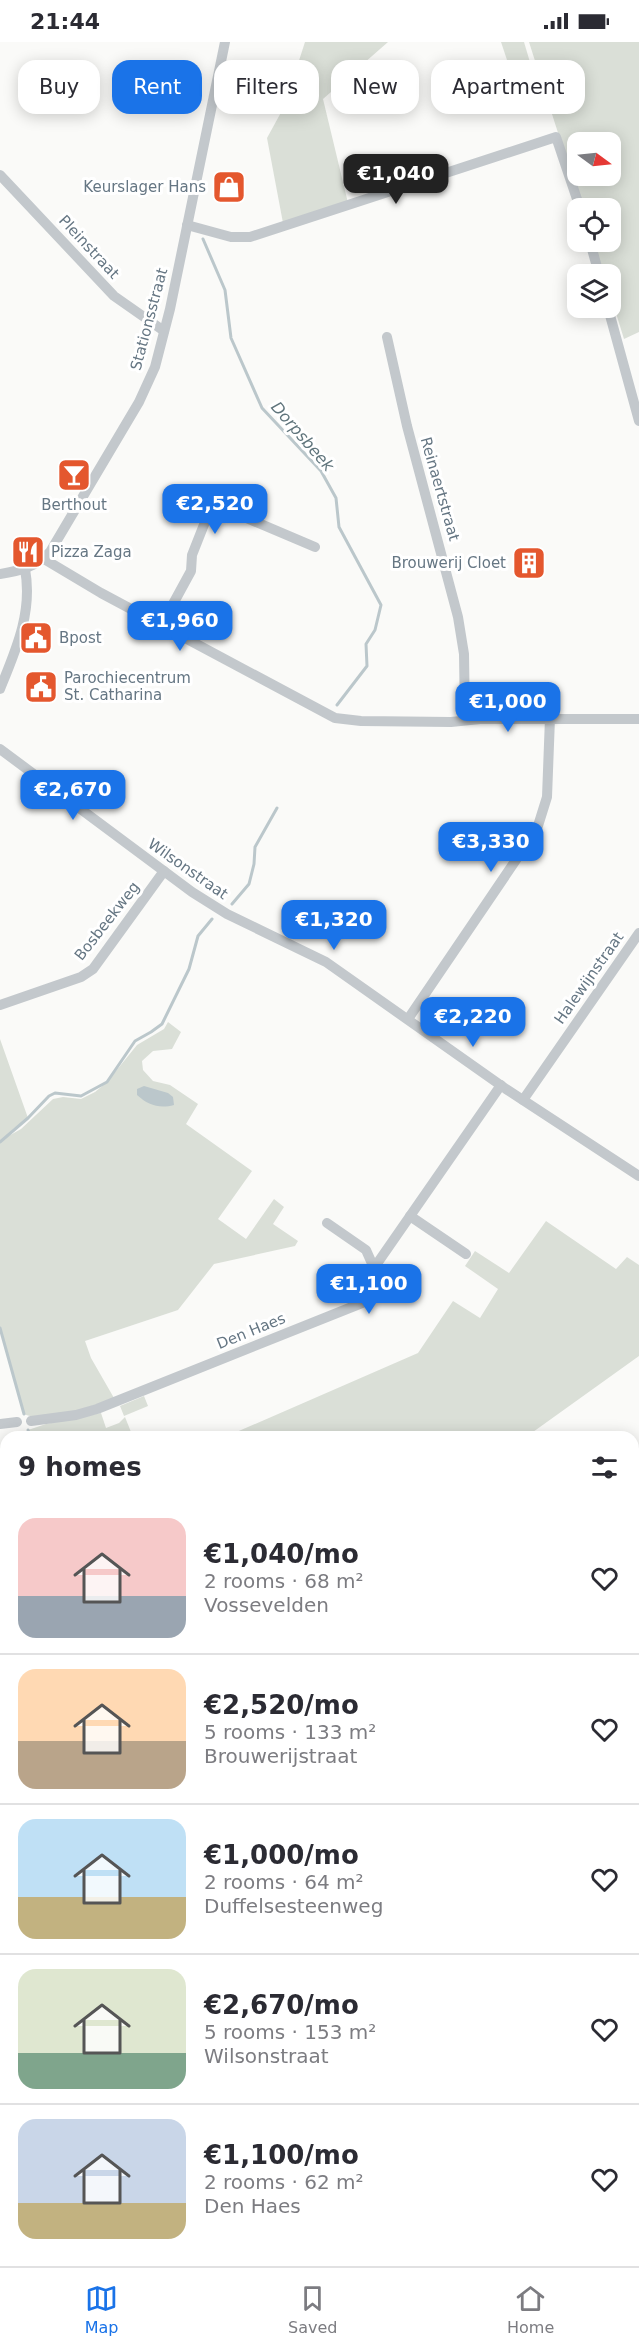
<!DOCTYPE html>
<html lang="en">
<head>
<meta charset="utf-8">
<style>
	:root { --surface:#fff; --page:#f7f7f7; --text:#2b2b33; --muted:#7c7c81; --line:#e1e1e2; --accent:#1a73e8 }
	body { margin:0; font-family:"DejaVu Sans",sans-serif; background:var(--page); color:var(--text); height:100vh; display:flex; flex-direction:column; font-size:22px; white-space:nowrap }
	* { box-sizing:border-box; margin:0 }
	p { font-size:20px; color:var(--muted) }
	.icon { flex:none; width:33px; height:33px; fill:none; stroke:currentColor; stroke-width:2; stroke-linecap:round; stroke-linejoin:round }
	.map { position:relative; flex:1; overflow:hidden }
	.drawer { position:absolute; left:0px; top:1389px; width:639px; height:836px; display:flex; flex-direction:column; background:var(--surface); border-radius:18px 18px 0 0; box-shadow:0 3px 15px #0003 }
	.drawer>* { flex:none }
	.banner { position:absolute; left:18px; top:18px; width:603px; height:54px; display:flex; gap:12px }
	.needle { width:39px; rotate:105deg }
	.controls { position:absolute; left:567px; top:90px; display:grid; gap:12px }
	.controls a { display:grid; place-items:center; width:54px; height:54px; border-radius:12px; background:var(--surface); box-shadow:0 3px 15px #0003; font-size:30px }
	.price { position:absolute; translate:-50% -51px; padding:0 14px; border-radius:12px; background:var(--accent); color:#fff; font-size:20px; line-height:39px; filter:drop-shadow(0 2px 3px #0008) }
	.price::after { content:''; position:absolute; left:50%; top:36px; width:18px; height:14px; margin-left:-9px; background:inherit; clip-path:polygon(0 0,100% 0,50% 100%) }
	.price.on { background:#222; color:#fff }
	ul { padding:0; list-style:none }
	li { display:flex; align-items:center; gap:18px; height:150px; padding:0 18px }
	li+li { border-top:2px solid var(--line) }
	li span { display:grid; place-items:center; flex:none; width:168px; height:120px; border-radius:18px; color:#555 }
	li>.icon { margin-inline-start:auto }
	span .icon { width:72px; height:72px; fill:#fffc; stroke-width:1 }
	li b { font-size:26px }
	h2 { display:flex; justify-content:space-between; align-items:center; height:72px; padding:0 18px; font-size:26px }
	.pill { padding:0 21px; border-radius:18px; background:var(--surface); box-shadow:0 3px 15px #0003; font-size:21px; line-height:54px }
	.pill.on { background:var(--accent); color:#fff }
	.status { display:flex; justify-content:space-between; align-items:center; height:42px; padding:0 30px; background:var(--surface); direction:ltr }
	.status svg { height:16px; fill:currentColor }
	.menu { display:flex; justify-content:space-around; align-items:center; height:84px; border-top:2px solid var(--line); background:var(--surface); font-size:16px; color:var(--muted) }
	.menu a { display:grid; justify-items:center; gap:3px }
	.menu .on { color:var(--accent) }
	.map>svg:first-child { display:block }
	.green { fill:#dadfd7; fill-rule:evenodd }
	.water { fill:#bbc7cb }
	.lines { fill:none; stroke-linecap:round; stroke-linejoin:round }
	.stream { stroke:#bbc7cb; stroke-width:3 }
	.minor { stroke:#c3c8cc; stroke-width:10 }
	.labels { text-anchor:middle; stroke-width:6; stroke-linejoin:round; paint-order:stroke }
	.poi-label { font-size:15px; fill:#657683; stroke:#fff; text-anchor:start }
	.street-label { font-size:15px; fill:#657683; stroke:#fff }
	.water-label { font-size:16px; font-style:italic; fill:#60757c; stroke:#fff }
</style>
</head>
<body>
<div class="status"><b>21:44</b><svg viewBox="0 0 49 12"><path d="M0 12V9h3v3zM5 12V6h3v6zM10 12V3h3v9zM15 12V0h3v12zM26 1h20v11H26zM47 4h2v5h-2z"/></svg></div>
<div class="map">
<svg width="639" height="2224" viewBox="0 0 639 2224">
	<rect width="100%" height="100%" fill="#fafaf8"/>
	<g class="green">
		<polygon points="305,0 388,0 323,57 348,161 283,181 267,96 284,65"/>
		<polygon points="501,0 524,0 532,27 511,30"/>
		<path d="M529,0H639V290L624,297L611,255L610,232H603L593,200H610V166H582ZM578,100H610V134H578Z"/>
		<path d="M168,980L181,990L172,1007L153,1009L142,1019L143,1028L153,1039L170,1043L198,1062L186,1082L252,1129L218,1177L246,1197L274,1157L284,1165L273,1182L298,1199L295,1204L214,1222L178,1268L85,1299L91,1316L114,1356C93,1364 43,1382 24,1372L0,1286V997L28,1076L13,1087L5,1096L21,1087L53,1057L63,1055L81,1057L95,1050L107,1040L137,1003L164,987Z"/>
		<polygon points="546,1179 616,1227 627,1215 639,1223 639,1314 526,1395 225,1395 418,1311 453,1259 480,1276 498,1247 465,1224 475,1209 509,1231"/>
		<polygon points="144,1354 148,1364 124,1374 120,1364"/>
		<polygon points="101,1371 106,1386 119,1381 125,1375 133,1395 30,1395 28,1388 46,1382"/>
		<polygon points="6,1471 6,2218 96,2219 95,2224 0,2224 0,1473"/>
		<polygon points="633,2059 639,2060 639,2191 633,2189"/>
	</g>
	<g class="water">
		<path d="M144,1044L168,1051L173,1055L174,1063C159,1067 148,1063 137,1053V1047Z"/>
		<polygon points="99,2219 99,2218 143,2219 143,2224 98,2224"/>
	</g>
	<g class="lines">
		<g class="stream">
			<polyline points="203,197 225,248 231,296 262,366 321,429 336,456 339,485 381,563 375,588 366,602 367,624 337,663"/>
			<polyline points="232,862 249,842 254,822 255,805 277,766"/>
			<polyline points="0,1100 28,1076 49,1054 55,1051 81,1054 107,1040 135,999 151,990 162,982 189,927 198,894 212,877"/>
			<polyline points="0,1286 24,1372"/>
			<polyline points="28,1388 30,1395"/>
			<polyline points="0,1470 6,1467"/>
			<polyline points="0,1934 6,1932"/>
		</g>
		<g class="minor">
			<polyline points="0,133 114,254 164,289"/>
			<polyline points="187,183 231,195 250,195 556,95 580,166"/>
			<polyline points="590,200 599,232"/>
			<polyline points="608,266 639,379"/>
			<polyline points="387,295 407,384 458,575 464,612 465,678"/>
			<polyline points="44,517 101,551 335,676 361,679 451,680 480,677 639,677"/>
			<path d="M0,532C19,529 36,525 50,510L139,360L155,325L170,267L225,0"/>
			<polyline points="161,584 191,529 192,513 207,475 213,469 223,466 315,505"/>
			<path d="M0,647C16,608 33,570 25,527"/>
			<polyline points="0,707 192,850 227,872 326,920 506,1047 639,1134"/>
			<polyline points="0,963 81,935 93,927 164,829"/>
			<polyline points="408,977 537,787 547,755 550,676"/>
			<polyline points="523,1058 639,891"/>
			<polyline points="410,1174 466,1212"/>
			<polyline points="327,1181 366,1208 374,1226"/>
			<polyline points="31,1379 76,1373 97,1367 362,1261 369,1254 374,1226 501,1043"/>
			<polyline points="0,1382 17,1380"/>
			<polyline points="633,1866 639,1857"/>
			<polyline points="532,2224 533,2218"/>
		</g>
	</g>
	<defs>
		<symbol id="shop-square" viewBox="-11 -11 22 22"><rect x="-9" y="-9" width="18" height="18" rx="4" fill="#e4572e" stroke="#fff"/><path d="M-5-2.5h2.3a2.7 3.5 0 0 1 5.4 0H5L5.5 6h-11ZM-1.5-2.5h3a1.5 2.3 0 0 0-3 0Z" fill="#fff"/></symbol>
		<symbol id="bar-square" viewBox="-11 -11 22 22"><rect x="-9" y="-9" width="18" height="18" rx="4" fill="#e4572e" stroke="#fff"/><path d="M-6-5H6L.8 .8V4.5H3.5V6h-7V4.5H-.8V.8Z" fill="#fff"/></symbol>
		<symbol id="restaurant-square" viewBox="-11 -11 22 22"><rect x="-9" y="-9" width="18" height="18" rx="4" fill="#e4572e" stroke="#fff"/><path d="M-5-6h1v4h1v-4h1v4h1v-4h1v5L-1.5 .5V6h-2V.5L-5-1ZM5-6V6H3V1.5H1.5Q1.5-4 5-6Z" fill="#fff"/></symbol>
		<symbol id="building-square" viewBox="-11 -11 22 22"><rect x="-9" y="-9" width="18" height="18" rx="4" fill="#e4572e" stroke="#fff"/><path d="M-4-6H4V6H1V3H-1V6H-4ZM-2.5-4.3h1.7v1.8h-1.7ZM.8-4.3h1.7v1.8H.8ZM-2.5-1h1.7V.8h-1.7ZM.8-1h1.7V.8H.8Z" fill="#fff"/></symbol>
		<symbol id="civic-square" viewBox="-11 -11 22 22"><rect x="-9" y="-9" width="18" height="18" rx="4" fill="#e4572e" stroke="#fff"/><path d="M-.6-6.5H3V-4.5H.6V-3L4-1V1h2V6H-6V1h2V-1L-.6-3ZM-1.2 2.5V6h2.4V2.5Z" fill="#fff"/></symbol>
	</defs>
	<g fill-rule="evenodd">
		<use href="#shop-square" x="210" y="126" width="38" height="38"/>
		<use href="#bar-square" x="55" y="414" width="38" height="38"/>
		<use href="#restaurant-square" x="9" y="491" width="38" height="38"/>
		<use href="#building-square" x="510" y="502" width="38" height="38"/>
		<use href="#civic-square" x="17" y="577" width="38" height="38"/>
		<use href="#civic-square" x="22" y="626" width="38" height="38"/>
	</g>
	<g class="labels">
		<g class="poi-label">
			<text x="206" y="150" text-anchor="end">Keurslager Hans</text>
			<text x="74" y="468" text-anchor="middle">Berthout</text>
			<text x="51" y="515">Pizza Zaga</text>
			<text x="506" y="526" text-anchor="end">Brouwerij Cloet</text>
			<text x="59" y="601">Bpost</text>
			<text x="64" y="641">Parochiecentrum<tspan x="64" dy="17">St. Catharina</tspan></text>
		</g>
		<g class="street-label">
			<text transform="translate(89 205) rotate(47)" y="5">Pleinstraat</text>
			<text transform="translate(149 277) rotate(-75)" y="5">Stationsstraat</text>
			<text transform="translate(440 447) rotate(74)" y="5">Reinaertstraat</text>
			<text transform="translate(188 827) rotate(35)" y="5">Wilsonstraat</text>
			<text transform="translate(107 879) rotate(-52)" y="5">Bosbeekweg</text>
			<text transform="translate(589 936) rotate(-55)" y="5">Halewijnstraat</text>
			<text transform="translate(251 1289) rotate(-22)" y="5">Den Haes</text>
		</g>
		<g class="water-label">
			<text transform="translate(303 394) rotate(49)" y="6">Dorpsbeek</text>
		</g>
	</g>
</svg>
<div class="controls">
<a><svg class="needle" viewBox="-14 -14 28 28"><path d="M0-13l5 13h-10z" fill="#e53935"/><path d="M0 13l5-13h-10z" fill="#7c7c81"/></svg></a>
<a><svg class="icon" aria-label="locate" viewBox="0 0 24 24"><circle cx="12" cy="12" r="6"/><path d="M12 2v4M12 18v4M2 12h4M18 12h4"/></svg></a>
<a><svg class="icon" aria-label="layers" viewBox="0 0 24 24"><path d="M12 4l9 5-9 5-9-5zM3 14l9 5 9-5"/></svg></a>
</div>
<b class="price on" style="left:396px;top:163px">€1,040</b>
<b class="price" style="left:215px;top:493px">€2,520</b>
<b class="price" style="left:180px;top:610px">€1,960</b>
<b class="price" style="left:508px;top:691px">€1,000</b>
<b class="price" style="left:73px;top:779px">€2,670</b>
<b class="price" style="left:491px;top:831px">€3,330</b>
<b class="price" style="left:334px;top:909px">€1,320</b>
<b class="price" style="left:473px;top:1006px">€2,220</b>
<b class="price" style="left:369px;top:1273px">€1,100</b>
<div class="banner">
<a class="pill">Buy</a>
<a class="pill on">Rent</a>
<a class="pill">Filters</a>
<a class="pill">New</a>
<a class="pill">Apartment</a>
</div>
<section class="drawer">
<h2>9 homes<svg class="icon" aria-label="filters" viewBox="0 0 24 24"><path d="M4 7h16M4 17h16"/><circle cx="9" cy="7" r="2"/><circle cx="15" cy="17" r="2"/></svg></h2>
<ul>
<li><span style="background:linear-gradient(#f6c9c9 65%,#9aa5b1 0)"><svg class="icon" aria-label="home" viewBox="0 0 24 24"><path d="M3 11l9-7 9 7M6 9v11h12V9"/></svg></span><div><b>€1,040/mo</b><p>2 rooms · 68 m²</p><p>Vossevelden</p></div><svg class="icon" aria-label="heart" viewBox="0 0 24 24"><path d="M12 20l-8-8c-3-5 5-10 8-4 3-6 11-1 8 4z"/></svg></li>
<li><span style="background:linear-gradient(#ffd9b3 60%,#b9a48a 0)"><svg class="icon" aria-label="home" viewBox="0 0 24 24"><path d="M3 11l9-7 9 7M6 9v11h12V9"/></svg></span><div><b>€2,520/mo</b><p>5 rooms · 133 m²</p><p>Brouwerijstraat</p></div><svg class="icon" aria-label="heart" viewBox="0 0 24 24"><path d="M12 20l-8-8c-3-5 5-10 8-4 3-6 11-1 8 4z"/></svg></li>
<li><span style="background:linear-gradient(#bfe0f5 65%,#c2b280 0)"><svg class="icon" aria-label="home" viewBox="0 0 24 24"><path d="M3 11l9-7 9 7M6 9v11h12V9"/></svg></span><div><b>€1,000/mo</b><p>2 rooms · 64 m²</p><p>Duffelsesteenweg</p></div><svg class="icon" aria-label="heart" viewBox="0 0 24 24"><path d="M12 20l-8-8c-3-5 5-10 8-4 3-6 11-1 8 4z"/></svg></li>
<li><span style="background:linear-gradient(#dfe7d0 70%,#7fa58c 0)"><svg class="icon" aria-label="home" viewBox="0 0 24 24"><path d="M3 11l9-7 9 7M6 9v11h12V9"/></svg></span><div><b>€2,670/mo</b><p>5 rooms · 153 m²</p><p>Wilsonstraat</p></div><svg class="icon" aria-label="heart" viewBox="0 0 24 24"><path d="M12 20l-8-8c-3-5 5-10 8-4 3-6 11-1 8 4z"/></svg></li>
<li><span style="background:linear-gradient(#c9d6e8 70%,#c2b280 0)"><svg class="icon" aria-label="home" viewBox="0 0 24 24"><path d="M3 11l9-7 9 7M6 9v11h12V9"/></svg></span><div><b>€1,100/mo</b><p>2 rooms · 62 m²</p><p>Den Haes</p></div><svg class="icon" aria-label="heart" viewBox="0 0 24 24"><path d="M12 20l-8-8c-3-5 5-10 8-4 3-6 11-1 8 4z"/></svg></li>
</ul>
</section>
</div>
<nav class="menu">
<a class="on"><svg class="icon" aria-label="map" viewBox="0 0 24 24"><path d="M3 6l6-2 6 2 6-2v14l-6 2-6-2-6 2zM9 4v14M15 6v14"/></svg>Map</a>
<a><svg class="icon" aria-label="saved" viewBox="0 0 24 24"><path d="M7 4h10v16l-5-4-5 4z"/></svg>Saved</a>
<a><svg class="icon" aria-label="home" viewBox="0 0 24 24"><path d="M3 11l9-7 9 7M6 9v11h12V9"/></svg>Home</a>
</nav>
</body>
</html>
